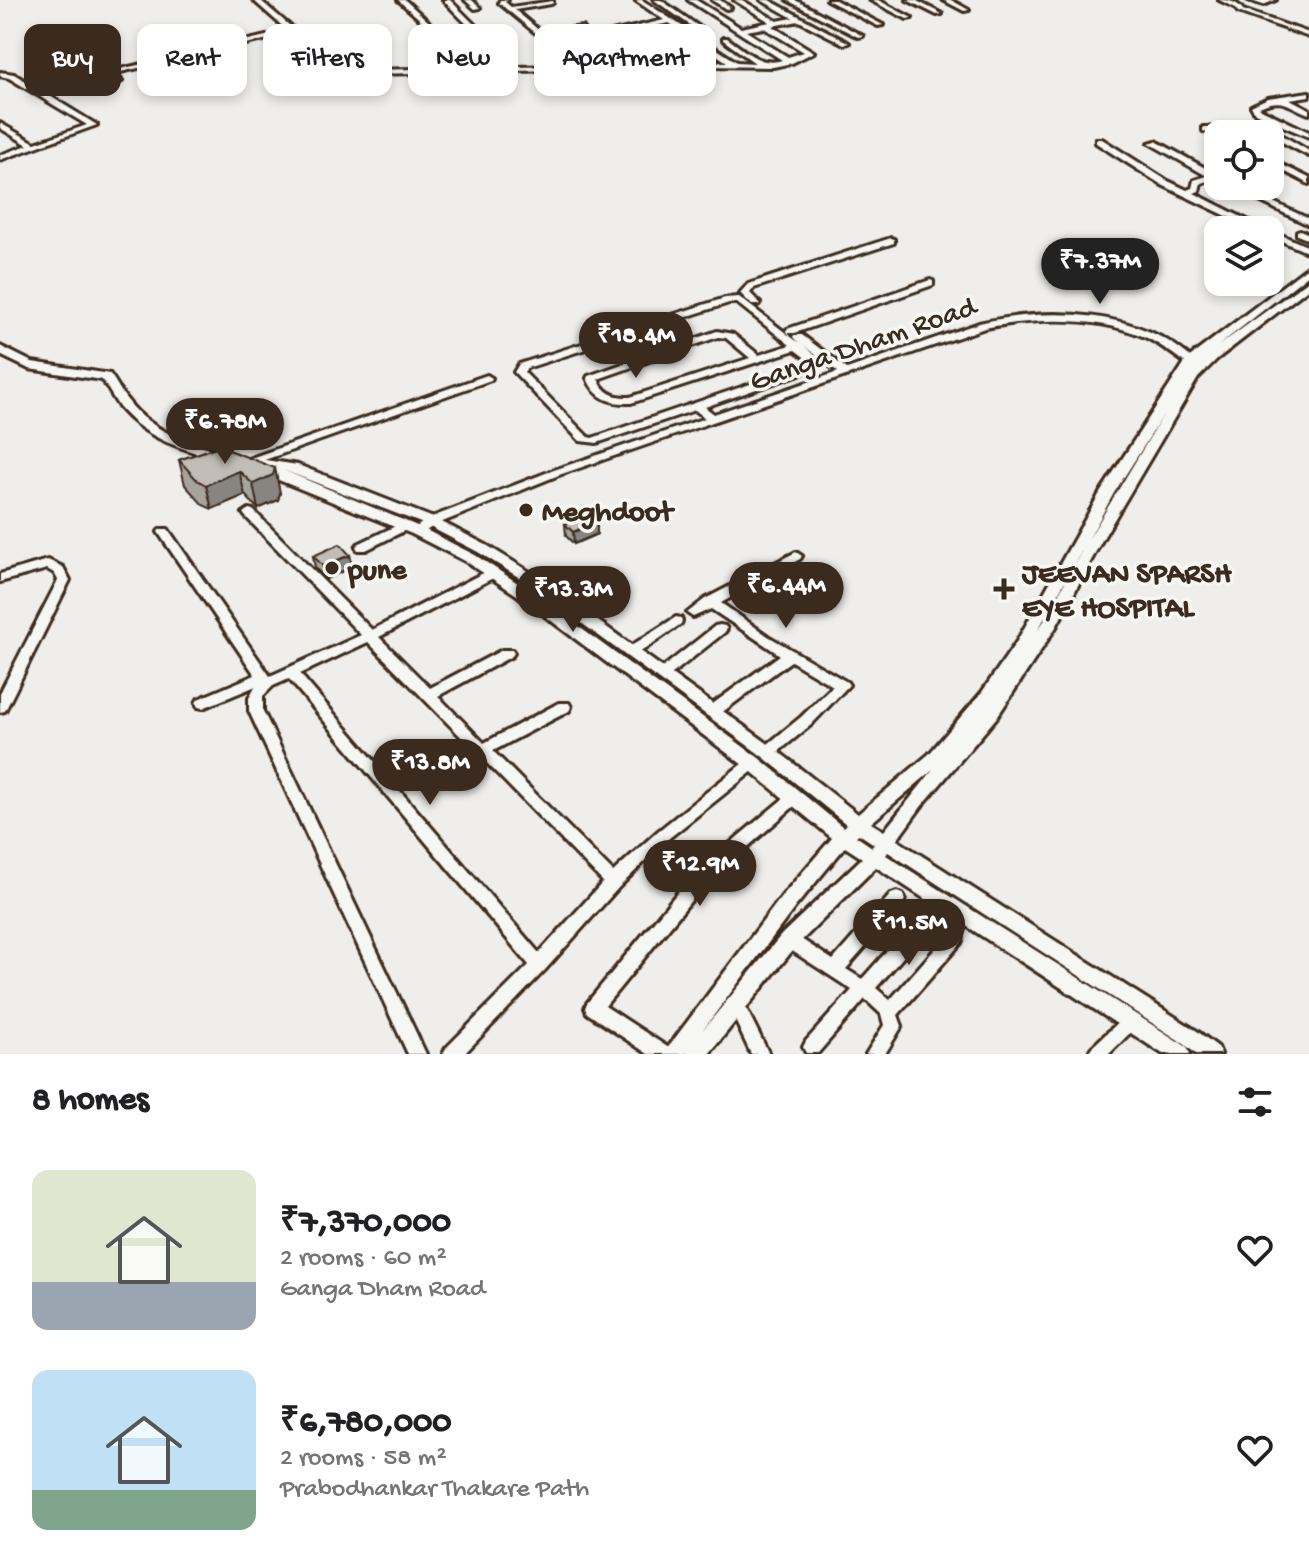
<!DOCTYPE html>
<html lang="en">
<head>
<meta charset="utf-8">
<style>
	:root { --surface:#fff; --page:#f6f6f6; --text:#202124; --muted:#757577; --accent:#3b2a1e }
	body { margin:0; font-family:"Gochi Hand",sans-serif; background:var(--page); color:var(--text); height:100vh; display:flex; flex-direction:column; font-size:30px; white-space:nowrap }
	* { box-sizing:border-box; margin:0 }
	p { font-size:26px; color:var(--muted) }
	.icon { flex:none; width:44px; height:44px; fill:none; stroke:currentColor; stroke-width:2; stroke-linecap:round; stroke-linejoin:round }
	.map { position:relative; height:1054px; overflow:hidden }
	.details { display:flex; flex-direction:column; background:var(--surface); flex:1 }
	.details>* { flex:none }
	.top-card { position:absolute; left:24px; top:24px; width:800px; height:72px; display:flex; gap:16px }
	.tools { position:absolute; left:1204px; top:120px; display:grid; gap:16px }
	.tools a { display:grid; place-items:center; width:80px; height:80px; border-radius:16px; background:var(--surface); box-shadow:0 4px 12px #0003; font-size:40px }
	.price { position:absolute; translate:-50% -68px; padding:0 18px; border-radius:28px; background:var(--accent); color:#fff; font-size:26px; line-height:52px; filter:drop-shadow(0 2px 4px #0008) }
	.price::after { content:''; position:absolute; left:50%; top:48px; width:24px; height:18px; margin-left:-12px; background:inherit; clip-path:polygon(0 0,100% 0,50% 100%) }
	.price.on { background:#222; color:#fff }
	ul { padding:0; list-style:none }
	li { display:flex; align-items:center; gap:24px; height:200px; padding:0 32px }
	li span { display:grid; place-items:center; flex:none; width:224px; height:160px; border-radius:16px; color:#555 }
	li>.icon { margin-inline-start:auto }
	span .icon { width:96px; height:96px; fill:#fffc; stroke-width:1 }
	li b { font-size:34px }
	h2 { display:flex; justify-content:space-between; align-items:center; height:96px; padding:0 32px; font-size:34px }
	.tag { padding:0 28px; border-radius:16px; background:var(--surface); box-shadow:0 4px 12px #0003; font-size:28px; line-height:72px }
	.tag.on { background:var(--accent); color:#fff }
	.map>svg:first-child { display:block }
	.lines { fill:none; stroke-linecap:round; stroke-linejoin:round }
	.minor-casing { stroke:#3b2a1e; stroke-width:6 }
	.major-casing { stroke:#3b2a1e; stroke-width:6 }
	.minor { fill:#f6f6f2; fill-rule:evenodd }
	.major { fill:#f6f6f2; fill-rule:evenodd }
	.wall { fill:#a7a39d; stroke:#3b2a1e; stroke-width:2 }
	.shaded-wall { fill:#888480; stroke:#3b2a1e; stroke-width:2 }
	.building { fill:#c2bdb7; stroke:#3b2a1e; stroke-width:2 }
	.poi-dot { fill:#3b2a1e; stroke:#f6f6f2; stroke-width:3 }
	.labels { text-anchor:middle; stroke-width:7; stroke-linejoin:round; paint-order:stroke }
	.street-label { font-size:30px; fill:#3b2a1e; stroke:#f6f6f2 }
	.poi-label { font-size:30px; font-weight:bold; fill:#3b2a1e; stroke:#f6f6f2; text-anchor:start }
</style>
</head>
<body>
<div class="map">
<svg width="1309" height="1054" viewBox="0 0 1309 1054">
	<rect width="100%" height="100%" fill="#efeeea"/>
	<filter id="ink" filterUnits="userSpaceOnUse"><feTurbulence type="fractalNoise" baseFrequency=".0125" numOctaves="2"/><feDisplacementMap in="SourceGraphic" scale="16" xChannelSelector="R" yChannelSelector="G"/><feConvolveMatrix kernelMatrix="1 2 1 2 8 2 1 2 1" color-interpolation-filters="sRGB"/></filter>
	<g filter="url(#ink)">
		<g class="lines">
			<defs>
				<g id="minor">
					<path d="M253,0H260C294,29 325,60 370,70L509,67L443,0H450L517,67L561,66L538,35L499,3L500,0H508L505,2L511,7L553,1V3L551,4L515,10L541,32L583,27V29L564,32L593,64L633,61L612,34V32L664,20L635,0H642L737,62L755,63L723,40V38H727C745,50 760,67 782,60L688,0H696L741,28L770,22L734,0H742L777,21L793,18L761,0H769L849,43L844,44L799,21L772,26L814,52L792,63L773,67L638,65L566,70L370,74L334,64L320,56L291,34L116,73L122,81L118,83L107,72L288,31ZM669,23L727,62L640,61L638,59L663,54L659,52L635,55L618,34ZM764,28L804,52L788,57L746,31ZM557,33L586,64L568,66L545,35Z"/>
					<polygon points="398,0 405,0 429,22 429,24 425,24"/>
					<polygon points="465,0 472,0 480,8 475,9"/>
					<polygon points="654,0 661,0 708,33 703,34"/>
					<polygon points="712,0 720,0 731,8 726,9"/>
					<polygon points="787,0 795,0 863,36 858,37"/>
					<polygon points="827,0 835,0 883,25 878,26"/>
					<polygon points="870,0 878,0 912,18 907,19"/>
					<polygon points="907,0 915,0 942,14 937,15"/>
					<polygon points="943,0 951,0 969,10 964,11"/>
					<path d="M1219,0C1228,0 1237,1 1243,10L1309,33V37L1238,12L1234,7Z"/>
					<polygon points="1248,0 1276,0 1263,5"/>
					<polygon points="0,72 14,74 97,125 0,160 0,155 28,145 0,128 0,123 35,143 87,125 9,78 0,76"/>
					<path d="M1309,92V96L1290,99L1309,109V114C1288,106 1283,96 1259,107L1261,109L1309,132V137L1278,124L1272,129L1309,151V156L1265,133L1264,128L1272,121L1255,113L1251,106L1268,98Z"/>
					<polygon points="1203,127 1209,127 1221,134 1218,134 1218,137 1203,131"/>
					<polygon points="1096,139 1102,139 1168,181 1187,190 1192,188 1194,180 1207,176 1149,143 1156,141 1218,175 1218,181 1214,179 1201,183 1199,191 1194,193 1267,230 1256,230 1162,185 1096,143"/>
					<polygon points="1270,159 1309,178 1309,184 1270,164"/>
					<polygon points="1228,186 1239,186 1309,219 1309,225"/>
					<polygon points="1270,230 1309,247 1309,253 1270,236"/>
					<polygon points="1300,230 1309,234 1309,240 1297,235 1297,231"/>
					<polygon points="891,238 894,239 894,243 754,288 750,293 760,303 758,305 752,305 740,293 748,284"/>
					<polygon points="930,280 933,281 933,285 795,333 787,333 786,331 787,329"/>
					<path d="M739,297L799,343L793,337L794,335H802L847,369L979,323C1050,307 1141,309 1196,362L1191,365L1187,364C1174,355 1160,344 1145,337C1096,316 1037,318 985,328L559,475L435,525L421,534H413L411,531L427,519L551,471L705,418L695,410L597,443L580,441L514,372L519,364L725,298ZM729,303H737L790,345L759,355L733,334L717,331L588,376L587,378C595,398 610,404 631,403L795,350L812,363L592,438L588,437L524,372L527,368ZM718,337L726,338L750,358L630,397C615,398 604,393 598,379ZM803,345L838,372L714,414L705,407L823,366L824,364L823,362Z"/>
					<polygon points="487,375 492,378 491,380 253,464 245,464 243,462 245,460"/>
					<path d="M249,509L253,510L372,630L489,570H497L499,573L497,576L379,637L430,688L502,650H512L514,653L512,656L438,696L484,743L559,703H569L571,707L569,711L493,751L613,872L658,831L748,759L753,758L758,759L760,763L758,767L668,839L619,887L545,970L464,1054H443L446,1048L529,965L289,679L273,686L263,696V711L426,1054H408L249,711V698L256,686L203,708L198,707L196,703L198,699L255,675L160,535L158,532L160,529H168L270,676L361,635L245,516L243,513ZM368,642L474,750L476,755L480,756L603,882L539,953L300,674Z"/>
					<polygon points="404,522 410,526 408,529 366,550 358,550 356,547 358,544"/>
					<polygon points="796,552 802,556 800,559 721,603 768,636 847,682 849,685 811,725 773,756 768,757 763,756 761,752 763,748 801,717 833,686 791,661 717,716 707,716 705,712 707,708 780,655 711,609 693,617 687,613 705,599"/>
					<polygon points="48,560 63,567 70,580 7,707 5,711 0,712 0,693 58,580 54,573 47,569 0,582 0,574"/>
					<polygon points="676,617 681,618 682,621 681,624 636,655 626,655 624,652 626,649"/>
					<polygon points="720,625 725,626 727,629 725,632 667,678 657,678 655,675 657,672 715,626"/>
					<polygon points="795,791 800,793 802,797 800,801 703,886 605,1006 669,1048 672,1054 648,1054 587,1013 585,1008 587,1003 691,876 790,793"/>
					<polygon points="897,892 903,894 905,899 903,904 846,969 862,979 920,914 926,912 932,914 934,919 932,924 876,988 890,1000 949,933 955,931 961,933 963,938 961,943 898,1015 902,1026 885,1054 866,1054 884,1025 881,1014 865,999 818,1053 806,1053 803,1047 806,1041 852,990 783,945 781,940 783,935 789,933 795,935 833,960 891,894"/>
					<polygon points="736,997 742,1000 769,1054 751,1054 728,1005 730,1000"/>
					<polygon points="1130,1014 1136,1017 1139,1022 1136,1027 1109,1054 1088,1054 1091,1048 1124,1017"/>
				</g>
				<g id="major">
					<path d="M1309,266V274L1218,346L1309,280V288L1217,359L1198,378L1102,540L1056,627L997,717L921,807L897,840L1197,1031L1218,1047L1221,1054H1196L1183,1043L888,852L886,855L1187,1047L1190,1054H1163L876,867L796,946L709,1054H686L687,1052L685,1054H663L782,896L832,838L747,768L517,595L465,561L412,534L276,479L265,468L247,465L245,462L252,458L298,465L436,519L488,546L533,574L774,748L858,814L929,754L982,692L1017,641L1100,493L1187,359ZM1164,414L1088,540L1114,493ZM283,470L426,525L478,552L523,580L762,756L846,824L843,827L759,758L527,589L475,555L422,528ZM1087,541L1044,621L1038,630ZM933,770L884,831L871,823ZM859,834L874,844L872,847L856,836ZM845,847L862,858L782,934L702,1031L796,906Z"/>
					<path d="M0,346L32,362L110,374C117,383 121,393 128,401C152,433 192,444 229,453L231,456L224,460C186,451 145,439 119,407C113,398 108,388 102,380L29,369L0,355Z"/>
				</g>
			</defs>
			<use href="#minor" class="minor-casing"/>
			<use href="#major" class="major-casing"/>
			<use href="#minor" class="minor"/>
			<use href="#major" class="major"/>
		</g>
		<g class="wall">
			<polygon points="219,446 280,493 278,500 258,509 245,495 212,509 203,505 185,485 179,460"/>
			<polygon points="597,522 597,534 574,544 566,536 565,524"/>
			<polygon points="350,555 352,567 326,579 315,568 313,556"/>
		</g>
		<g class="shaded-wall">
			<polygon points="275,468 280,493 278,500 258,509 253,484"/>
			<polygon points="239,471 245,495 212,509 206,485"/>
			<polygon points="597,522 597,534 574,544 573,532"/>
			<polygon points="350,555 352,567 326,579 323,566"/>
		</g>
		<g class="building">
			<polygon points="219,446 275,468 273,475 253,484 239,471 206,485 197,480 179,460"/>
			<polygon points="588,514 597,522 573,532 565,524"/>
			<polygon points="340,544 350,555 323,566 313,556"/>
		</g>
	</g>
	<g class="poi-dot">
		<circle cx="526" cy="510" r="8"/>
		<circle cx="332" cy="568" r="8"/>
		<path d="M1000 577h8v8h8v8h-8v8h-8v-8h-8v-8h8z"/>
	</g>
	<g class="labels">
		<g class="street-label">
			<text transform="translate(862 342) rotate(-19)" y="10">Ganga Dham Road</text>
		</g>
		<g class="poi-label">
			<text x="542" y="520">Meghdoot</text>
			<text x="348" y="578">pune</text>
			<text x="1022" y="582">JEEVAN SPARSH<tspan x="1022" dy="34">EYE HOSPITAL</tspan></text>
		</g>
	</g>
</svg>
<div class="tools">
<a><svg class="icon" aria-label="locate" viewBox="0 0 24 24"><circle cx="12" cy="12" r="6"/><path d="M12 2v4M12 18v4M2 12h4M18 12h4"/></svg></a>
<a><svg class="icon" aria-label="layers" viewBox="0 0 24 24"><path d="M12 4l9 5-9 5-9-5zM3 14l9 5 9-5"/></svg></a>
</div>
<b class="price on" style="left:1100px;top:306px">₹7.37M</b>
<b class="price" style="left:636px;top:380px">₹18.4M</b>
<b class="price" style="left:225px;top:466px">₹6.78M</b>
<b class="price" style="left:786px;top:630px">₹6.44M</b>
<b class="price" style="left:573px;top:634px">₹13.3M</b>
<b class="price" style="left:430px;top:807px">₹13.8M</b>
<b class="price" style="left:700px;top:908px">₹12.9M</b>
<b class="price" style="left:909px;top:967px">₹11.5M</b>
<div class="top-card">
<a class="tag on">Buy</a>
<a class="tag">Rent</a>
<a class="tag">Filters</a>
<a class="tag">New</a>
<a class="tag">Apartment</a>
</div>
</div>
<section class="details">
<h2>8 homes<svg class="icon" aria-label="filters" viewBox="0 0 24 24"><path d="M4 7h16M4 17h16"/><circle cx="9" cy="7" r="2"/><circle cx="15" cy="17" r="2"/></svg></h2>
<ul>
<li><span style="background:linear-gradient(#dfe7d0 70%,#9aa5b1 0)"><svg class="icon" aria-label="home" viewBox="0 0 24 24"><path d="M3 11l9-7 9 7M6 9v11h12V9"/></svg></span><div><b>₹7,370,000</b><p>2 rooms · 60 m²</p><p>Ganga Dham Road</p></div><svg class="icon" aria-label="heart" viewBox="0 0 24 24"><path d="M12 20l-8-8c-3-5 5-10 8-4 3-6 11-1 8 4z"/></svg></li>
<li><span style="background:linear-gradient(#bfe0f5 75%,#7fa58c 0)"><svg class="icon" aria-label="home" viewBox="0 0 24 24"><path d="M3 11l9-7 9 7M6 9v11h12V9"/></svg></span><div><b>₹6,780,000</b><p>2 rooms · 58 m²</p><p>Prabodhankar Thakare Path</p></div><svg class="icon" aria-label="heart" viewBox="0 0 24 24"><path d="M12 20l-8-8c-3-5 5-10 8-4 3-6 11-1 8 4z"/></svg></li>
</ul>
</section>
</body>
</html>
